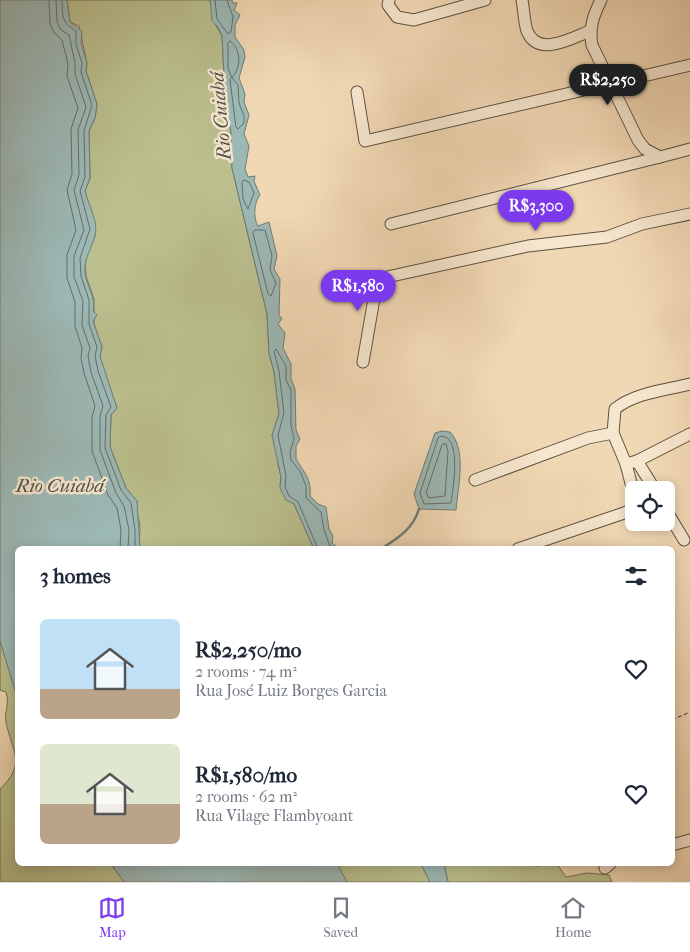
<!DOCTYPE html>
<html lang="en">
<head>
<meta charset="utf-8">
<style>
	:root { --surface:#fff; --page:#f2f2f3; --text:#1f2937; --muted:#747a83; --line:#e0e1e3; --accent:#7c3aed }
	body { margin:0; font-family:"IM FELL French Canon",serif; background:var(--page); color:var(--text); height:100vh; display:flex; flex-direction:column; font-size:19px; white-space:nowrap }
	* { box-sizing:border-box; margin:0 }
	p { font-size:16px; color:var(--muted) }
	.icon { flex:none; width:28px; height:28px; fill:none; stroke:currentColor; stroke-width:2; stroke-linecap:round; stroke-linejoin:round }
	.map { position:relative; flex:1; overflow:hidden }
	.drawer { position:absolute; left:15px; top:546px; width:660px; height:320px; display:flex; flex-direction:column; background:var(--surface); border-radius:8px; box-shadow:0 2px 12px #0003 }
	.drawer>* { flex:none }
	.tools { position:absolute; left:625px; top:481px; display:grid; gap:10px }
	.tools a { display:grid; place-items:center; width:50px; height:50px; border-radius:8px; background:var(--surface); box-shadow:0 2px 12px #0003; font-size:25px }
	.price { position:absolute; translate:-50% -42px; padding:0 11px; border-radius:18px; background:var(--accent); color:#fff; font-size:16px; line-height:32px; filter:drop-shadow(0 1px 2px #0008) }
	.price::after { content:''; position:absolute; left:50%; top:30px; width:15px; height:11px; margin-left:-8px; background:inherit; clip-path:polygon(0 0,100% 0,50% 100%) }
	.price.active { background:#222; color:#fff }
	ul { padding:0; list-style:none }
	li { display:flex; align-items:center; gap:15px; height:125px; padding:0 25px }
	li span { display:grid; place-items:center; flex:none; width:140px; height:100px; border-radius:8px; color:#555 }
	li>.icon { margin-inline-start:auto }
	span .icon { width:60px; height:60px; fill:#fffc; stroke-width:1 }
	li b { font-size:21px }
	h2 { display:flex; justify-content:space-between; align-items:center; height:60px; padding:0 25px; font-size:21px }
	.tab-bar { display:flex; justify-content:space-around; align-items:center; height:70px; border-top:1px solid var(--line); background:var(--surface); font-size:14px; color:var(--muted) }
	.tab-bar a { display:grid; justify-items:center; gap:2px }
	.tab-bar .active { color:var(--accent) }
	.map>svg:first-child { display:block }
	.green { fill:#babf8d; stroke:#747154 }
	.water { fill:#9cb8b5; stroke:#707c77 }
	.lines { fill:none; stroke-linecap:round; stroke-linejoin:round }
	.shore { stroke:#646e68; stroke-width:1 }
	.stream { stroke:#707c77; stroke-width:2.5 }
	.minor-casing { stroke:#5e5041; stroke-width:13 }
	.path { stroke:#2d231b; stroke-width:1; stroke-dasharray:4 2.5; stroke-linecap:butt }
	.minor { stroke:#f6e6ce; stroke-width:11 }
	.labels { text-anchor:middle; stroke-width:5; stroke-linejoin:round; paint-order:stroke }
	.water-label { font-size:19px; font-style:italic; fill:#4e5049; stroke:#f6e6ce }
</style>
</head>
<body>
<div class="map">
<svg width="690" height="882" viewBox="0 0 690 882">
	<rect width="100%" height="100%" fill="#f1d8b4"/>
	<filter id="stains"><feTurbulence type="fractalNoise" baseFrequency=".004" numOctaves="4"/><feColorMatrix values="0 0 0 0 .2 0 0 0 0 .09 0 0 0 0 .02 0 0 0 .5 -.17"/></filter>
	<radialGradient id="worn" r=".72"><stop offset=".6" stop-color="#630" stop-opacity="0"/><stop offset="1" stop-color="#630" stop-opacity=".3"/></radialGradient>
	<g class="green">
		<path d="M67,0H210L215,24L222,36L225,96L231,133L232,168L267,314L269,353L274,372L279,414L272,435L279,460L278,465L281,477L280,485L287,500L294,504L314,549H140C138,542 140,536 140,529C140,519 135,511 137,501L126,488L110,447L111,415L117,408L102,369L100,356L102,347L94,324V299L86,276L85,259L95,236V228L85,191L90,178L89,131L95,118L97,104L86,71L87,63L79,26L70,22Z"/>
		<path d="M0,641L18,697V864H111L124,882H0V789C27,764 12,752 6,722C4,712 10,705 6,692L0,690Z"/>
		<polygon points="337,864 421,864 430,882 347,882"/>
		<polygon points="444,864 533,864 536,866 557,864 566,877 587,873 609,875 612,882 448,882"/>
	</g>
	<g class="water">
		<path d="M0,0H67L70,22L82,31L81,43L87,63L86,71L97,104L95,118L89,131L90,178L85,191C88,204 99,222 95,236C91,250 84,258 85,273C87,287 96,296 93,311L97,315L93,321L102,347L100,356L117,408L111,415L110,447L126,488L137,501L140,549H18L17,697L0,641Z"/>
		<path d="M210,0H232L233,3H237L234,10L240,15L235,25V37L244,50L245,57L239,78L245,94L244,102L249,115L244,134L249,146L245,169L248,177L255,176L254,181L260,195C254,202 253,218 258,226L269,222L277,256L274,269L280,279L279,315L282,319L278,324L285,333L283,348L291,364V379L295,389L296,430L300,439L296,446V459C304,472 312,480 310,496L318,504L326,507L329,529L333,536L332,543L340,549H314L294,504L286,500L280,488L281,477L272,435L279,414L274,372L269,353L267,314L232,168L231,133L225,96L222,36L218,27L212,21Z"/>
		<path d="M442,431L450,432C467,450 458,487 456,510L419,509L414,494L435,433Z"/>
		<polygon points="111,864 337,864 347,882 124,882"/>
		<polygon points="421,864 444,864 448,882 430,882"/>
	</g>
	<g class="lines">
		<g class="shore">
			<polyline points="49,0 50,24 54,33 62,40 68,64 67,76 78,108 71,129 72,174 67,190 76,230 67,255 67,278 75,302 75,326 82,348 81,358 84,373 95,406 92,417 92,451 108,495 117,508 121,530 120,549"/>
			<polyline points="56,0 57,22 61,30 69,35 75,63 75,74 86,107 78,130 79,175 74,190 84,230 74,256 74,277 83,301 82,325 90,348 88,356 91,372 103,406 100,416 100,450 116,493 124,506 129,530 128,549"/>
			<path d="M62,0C63,17 61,22 76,31V44L82,63L81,72L92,105L84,131L85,177L80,191L90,229L80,258L81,276L89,300V324L97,347L95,356L98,371L111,407L106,415L105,448L121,490L131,503L135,530V549"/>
			<polyline points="215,0 217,19 228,34 231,32 233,17 227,0"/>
			<path d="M230,41C242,50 241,67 232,78L228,68V43Z"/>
			<polygon points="232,78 238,85 239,103 244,116 244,123 238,129 236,127 230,80"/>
			<polygon points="244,180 249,182 254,193 248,209 243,199 242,183"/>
			<polygon points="255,230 265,230 272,256 270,270 276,283 271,296 268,294 253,233"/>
			<path d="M442,436C462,437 453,488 451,503L424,504L420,493L438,438Z"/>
			<polygon points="446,444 448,451 445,496 429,498 426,493 442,445"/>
			<polyline points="318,549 298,502 289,496 285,487 286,476 278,435 284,413 279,371 274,352 276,349 286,366 286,380 291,390 291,425 294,439 290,452 291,460 300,471 306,486 306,498 321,512 324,530 331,549"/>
		</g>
		<path class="stream" d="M381,549C398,538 413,529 419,509"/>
		<defs>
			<g id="minor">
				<polyline points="389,0 388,5 397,17 414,20 485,0"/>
				<path d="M522,0C524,10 524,22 527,31C538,58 572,38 590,31"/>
				<path d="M601,0C593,16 589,28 592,45L638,140L645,149L660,157L690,149"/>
				<polyline points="357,92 365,141 690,65"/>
				<polyline points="391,224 660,157"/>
				<polyline points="363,362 375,293 387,277 528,246 607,237 642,224 690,214"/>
				<path d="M637,461L626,464L613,433L615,409C634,393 666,390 690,384"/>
				<polyline points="475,480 588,438 613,433"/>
				<polyline points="655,490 637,461 690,434"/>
				<polyline points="666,510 684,540"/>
				<polyline points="518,549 627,512 633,507 632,487 626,464"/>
				<polyline points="672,845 690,840"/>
				<polyline points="605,868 610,864"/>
			</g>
		</defs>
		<use href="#minor" class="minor-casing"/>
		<polyline class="path" points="672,720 690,712"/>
		<use href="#minor" class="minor"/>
	</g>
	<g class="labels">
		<g class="water-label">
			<text transform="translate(220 116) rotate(-95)" y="7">Rio Cuiabá</text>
			<text x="60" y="492">Rio Cuiabá</text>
		</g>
	</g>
	<rect width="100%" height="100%" filter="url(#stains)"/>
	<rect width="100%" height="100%" fill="url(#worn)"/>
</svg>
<div class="tools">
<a><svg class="icon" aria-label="locate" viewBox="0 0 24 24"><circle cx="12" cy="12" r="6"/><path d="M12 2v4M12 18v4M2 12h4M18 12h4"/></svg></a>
</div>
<b class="price active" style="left:608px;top:106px">R$2,250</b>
<b class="price" style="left:536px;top:232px">R$3,300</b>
<b class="price" style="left:358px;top:312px">R$1,580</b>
<section class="drawer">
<h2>3 homes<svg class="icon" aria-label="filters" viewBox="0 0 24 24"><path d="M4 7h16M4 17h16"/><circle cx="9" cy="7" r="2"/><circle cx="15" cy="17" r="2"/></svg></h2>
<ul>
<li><span style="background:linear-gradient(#bfe0f5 70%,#b9a48a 0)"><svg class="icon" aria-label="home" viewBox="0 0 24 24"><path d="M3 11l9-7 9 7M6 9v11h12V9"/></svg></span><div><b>R$2,250/mo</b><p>2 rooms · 74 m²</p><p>Rua José Luiz Borges Garcia</p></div><svg class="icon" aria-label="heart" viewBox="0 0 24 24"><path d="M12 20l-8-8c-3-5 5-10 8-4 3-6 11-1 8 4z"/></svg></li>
<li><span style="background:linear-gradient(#dfe7d0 60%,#b9a48a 0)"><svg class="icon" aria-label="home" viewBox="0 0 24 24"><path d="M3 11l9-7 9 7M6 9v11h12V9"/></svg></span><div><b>R$1,580/mo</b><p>2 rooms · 62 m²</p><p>Rua Vilage Flambyoant</p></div><svg class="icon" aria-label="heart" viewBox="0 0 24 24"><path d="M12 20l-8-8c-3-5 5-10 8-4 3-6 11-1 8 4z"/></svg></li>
</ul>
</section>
</div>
<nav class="tab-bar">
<a class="active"><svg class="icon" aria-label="map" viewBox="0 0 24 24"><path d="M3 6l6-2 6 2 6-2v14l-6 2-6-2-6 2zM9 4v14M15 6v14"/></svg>Map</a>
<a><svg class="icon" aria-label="saved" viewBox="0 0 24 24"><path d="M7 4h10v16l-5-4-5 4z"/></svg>Saved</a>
<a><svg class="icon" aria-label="home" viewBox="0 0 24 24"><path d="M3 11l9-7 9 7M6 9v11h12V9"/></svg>Home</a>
</nav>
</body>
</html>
